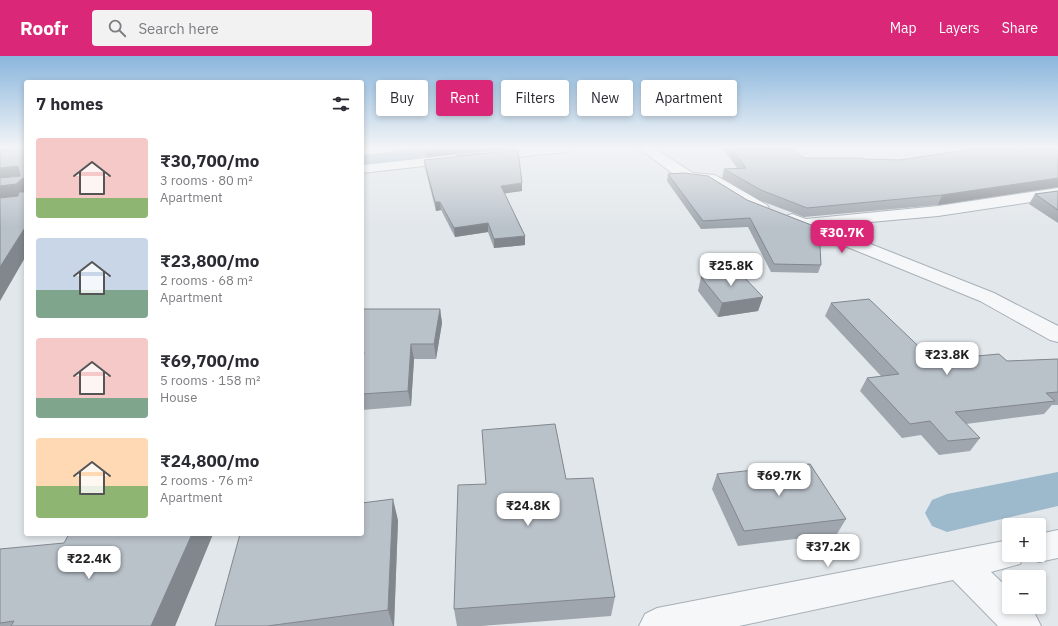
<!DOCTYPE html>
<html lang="en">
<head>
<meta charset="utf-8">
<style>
	:root { --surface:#fff; --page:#f2f2f3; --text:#2b2b33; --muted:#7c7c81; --accent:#db2777 }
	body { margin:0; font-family:"IBM Plex Sans",sans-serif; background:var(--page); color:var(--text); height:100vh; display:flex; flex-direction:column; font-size:15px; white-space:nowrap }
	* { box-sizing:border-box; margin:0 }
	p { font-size:13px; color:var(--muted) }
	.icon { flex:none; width:22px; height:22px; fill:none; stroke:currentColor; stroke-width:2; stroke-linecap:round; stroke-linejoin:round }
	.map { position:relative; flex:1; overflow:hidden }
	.sheet { position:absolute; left:24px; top:24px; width:340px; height:456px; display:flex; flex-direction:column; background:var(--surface); border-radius:4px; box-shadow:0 2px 6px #0003 }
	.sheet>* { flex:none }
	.guide { position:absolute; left:376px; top:24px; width:380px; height:36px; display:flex; gap:8px }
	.controls { position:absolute; left:1002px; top:462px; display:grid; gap:8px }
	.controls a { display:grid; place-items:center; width:44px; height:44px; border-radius:4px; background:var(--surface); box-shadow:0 2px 6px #0003; font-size:20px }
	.price { position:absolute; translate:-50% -34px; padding:0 9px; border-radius:8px; background:#fff; color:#222; font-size:13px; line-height:26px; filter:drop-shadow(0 1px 2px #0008) }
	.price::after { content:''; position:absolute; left:50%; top:24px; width:12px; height:9px; margin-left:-6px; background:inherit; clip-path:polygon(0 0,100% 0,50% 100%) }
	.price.active { background:var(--accent); color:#fff }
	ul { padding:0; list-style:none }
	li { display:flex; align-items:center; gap:12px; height:100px; padding:0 12px }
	li span { display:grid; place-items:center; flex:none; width:112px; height:80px; border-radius:4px; color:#555 }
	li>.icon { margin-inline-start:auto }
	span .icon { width:48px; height:48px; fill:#fffc; stroke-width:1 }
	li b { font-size:17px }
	h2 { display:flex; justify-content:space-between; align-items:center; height:48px; padding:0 12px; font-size:17px }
	.pill { padding:0 14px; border-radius:4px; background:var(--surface); box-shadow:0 2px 6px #0003; font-size:14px; line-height:36px }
	.pill.active { background:var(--accent); color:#fff }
	header { display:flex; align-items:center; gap:24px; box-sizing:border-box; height:56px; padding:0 20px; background:var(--accent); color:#fff }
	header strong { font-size:19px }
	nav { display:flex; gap:22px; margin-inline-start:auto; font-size:14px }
	.search { width:280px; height:36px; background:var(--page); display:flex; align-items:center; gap:10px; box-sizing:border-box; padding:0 14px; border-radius:4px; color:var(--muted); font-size:15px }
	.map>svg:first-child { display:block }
	.water { fill:#9dbacc }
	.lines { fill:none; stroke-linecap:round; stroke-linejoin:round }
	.canal { fill:#9dbacc; fill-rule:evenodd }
	.street-casing { stroke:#a7afb6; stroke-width:2 }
	.street { fill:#f5f7f9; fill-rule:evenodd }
	.wall { fill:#9fa6ad }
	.shaded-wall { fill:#82878d }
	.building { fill:#b9c1c9; stroke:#82878d }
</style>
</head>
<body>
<header>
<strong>Roofr</strong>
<div class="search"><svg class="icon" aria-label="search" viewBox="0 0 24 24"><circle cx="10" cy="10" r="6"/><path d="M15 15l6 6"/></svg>Search here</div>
<nav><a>Map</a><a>Layers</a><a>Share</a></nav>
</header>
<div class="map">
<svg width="1058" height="570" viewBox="0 0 1058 570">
	<rect width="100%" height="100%" fill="#e2e7eb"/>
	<polygon class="water" points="424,92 545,92 362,111 362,99"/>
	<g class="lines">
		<polygon class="canal" points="1058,416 1058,450 947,476 932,470 925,457 932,444 947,438"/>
		<defs>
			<g id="street">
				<polygon points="362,92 397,92 390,96 362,99"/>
				<polygon points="528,92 571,92 564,96 488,104 483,103 481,100 483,97 488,96"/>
				<polygon points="639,92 654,92 693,117 715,119 767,149 769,152 767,155 761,157 746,151 707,126 685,124 672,117"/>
				<polygon points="454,99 459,100 461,103 459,106 362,117 362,109"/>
				<polygon points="1058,132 1058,142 938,160 825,170 994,237 1058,270 1058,286 1050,284 980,245 786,166 784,163 786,160 792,158 806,163 938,150"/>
				<polygon points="1058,474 1058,502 1039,506 1028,502 1026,499 1039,499 1039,478"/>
				<polygon points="1009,484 1009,499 1024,499 1020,508 991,516 1009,533 1009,551 1028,551 1035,558 1041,570 998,570 953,524 739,570 639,570 645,558 657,552"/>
			</g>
		</defs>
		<use href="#street" class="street-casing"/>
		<use href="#street" class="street"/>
	</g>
	<g class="wall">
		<polygon points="0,92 26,92 0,245"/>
		<polygon points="723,92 791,92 804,102 900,104 1058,92 1058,131 938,149 804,161 759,144 722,122 724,113 737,112"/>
		<polygon points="424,104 522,135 504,137 525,189 494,192 488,176 455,181 441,154 436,155 425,112"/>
		<polygon points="684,117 821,209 818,217 771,216 748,171 701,173 667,125 668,118"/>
		<polygon points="1058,135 1058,167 1029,148 1035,138"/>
		<polygon points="701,221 763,241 758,255 718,261 698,235"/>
		<polygon points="831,247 933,304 1007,305 1058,303 1058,349 1052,349 1044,358 966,368 980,382 970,395 939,399 921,379 902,382 860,335 867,322 881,320 825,260"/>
		<polygon points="362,253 440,253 442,267 436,303 414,303 411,350 362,354"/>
		<polygon points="717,418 846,463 837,478 738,490 712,433"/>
		<polygon points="566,423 615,541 611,560 481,570 457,570 454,553"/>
		<polygon points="398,464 394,570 215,570"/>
		<polygon points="213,478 175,570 0,570 0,493"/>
	</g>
	<g class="shaded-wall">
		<polygon points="458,92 510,92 426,101 426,95"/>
		<polygon points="18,110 26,120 26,140 0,145 0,112"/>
		<polygon points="1058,122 1058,131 938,149 942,139"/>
		<polygon points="522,127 522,135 501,138 501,130"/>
		<polygon points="435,146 440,146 441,154 436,155"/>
		<polygon points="488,167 488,176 455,181 454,172"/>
		<polygon points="26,170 26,200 0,245 0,211"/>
		<polygon points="525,180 525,189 494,192 494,183"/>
		<polygon points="763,241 758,255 718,261 722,247"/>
		<polygon points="440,253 442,267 436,303 434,288"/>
		<polygon points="411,288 414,303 411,350 408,335"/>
		<polygon points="393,443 398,464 394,570 393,570 388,554"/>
		<polygon points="192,478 213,478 175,570 151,570"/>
	</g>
	<g class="building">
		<polygon points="0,92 13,92 0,93"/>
		<polygon points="9,92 26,92 26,120 16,128 0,130 0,122 20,120 18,110 0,112 0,98"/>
		<polygon points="427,92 458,92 426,95"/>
		<polygon points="731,92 791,92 804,102 862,102 864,103 900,104 979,92 1058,92 1058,122 942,139 807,152 761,134 724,113 746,112"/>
		<polygon points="518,94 522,127 501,130 525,180 494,183 488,167 454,172 440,146 435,146 424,104"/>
		<polygon points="684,117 708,120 747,144 819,172 821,209 774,208 750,162 703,165 668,118"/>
		<polygon points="1058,135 1058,154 1035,138"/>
		<polygon points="19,136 26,136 26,170 0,211 0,142 18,140"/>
		<polygon points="739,216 763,241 722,247 701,221"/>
		<polygon points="869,243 933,304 999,298 1007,305 1058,303 1058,336 1046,337 1055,345 955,356 980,382 948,385 930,365 910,368 867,322 899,318 831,247"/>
		<polygon points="362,253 440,253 434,288 411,288 408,335 362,338 362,310 364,296 362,296"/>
		<polygon points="555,368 566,423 593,422 615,541 454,553 458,429 486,428 482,374"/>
		<polygon points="810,408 846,463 744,475 717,418"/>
		<polygon points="393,443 388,554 267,570 215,570 240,478 362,478 362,447"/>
		<polygon points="69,478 192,478 151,570 11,570 14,565 0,567 0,493 64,487"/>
	</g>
	<linearGradient id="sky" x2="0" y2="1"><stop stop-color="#8ab6dd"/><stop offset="0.53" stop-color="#f2f4f6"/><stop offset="1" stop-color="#f2f4f6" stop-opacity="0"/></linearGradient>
	<rect width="1058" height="172" fill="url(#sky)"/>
</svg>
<div class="controls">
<a>+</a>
<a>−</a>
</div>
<b class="price active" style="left:842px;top:198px">₹30.7K</b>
<b class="price" style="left:731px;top:231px">₹25.8K</b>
<b class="price" style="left:947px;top:320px">₹23.8K</b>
<b class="price" style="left:779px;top:441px">₹69.7K</b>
<b class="price" style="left:528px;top:471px">₹24.8K</b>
<b class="price" style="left:828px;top:512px">₹37.2K</b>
<b class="price" style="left:89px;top:524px">₹22.4K</b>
<div class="guide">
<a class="pill">Buy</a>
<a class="pill active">Rent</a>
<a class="pill">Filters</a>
<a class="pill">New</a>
<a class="pill">Apartment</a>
</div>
<section class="sheet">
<h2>7 homes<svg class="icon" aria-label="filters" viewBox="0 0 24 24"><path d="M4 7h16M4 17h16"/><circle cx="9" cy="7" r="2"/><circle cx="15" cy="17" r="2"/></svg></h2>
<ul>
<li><span style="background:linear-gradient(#f6c9c9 75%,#8fb573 0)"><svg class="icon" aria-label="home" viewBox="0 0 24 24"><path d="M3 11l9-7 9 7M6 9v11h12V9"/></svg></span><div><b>₹30,700/mo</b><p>3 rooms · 80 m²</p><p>Apartment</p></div></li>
<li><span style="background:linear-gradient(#c9d6e8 65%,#7fa58c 0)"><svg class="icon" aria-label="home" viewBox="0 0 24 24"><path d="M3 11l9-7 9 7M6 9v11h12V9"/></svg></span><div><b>₹23,800/mo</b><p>2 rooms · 68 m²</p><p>Apartment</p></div></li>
<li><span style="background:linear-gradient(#f6c9c9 75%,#7fa58c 0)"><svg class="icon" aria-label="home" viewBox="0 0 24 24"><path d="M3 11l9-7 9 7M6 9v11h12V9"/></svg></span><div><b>₹69,700/mo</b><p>5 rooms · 158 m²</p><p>House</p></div></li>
<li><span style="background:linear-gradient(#ffd9b3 60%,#8fb573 0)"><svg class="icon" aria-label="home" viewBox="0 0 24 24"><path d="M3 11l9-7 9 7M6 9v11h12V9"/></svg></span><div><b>₹24,800/mo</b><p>2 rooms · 76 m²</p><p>Apartment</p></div></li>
</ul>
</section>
</div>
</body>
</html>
